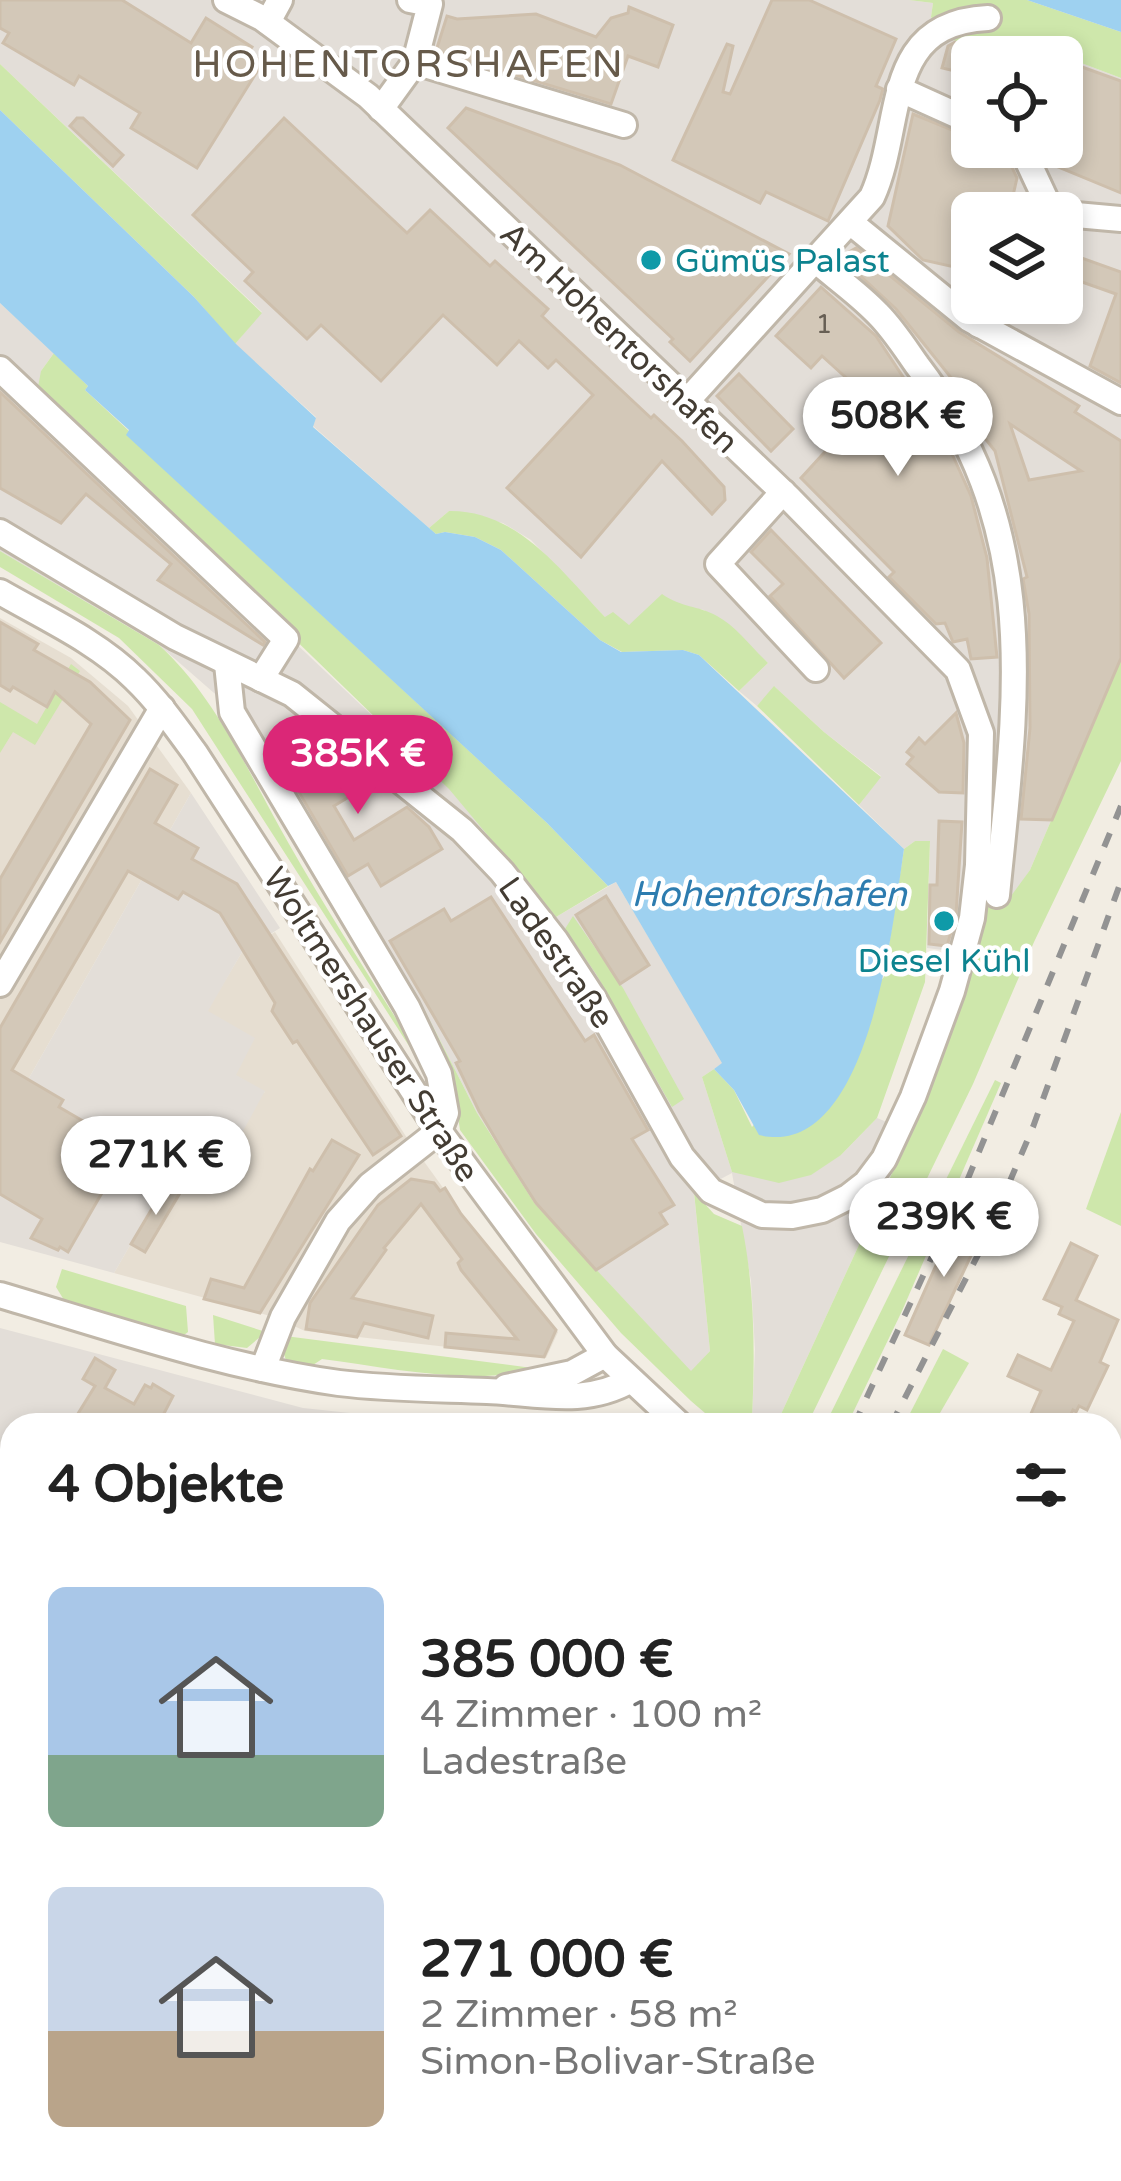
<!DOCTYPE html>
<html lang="de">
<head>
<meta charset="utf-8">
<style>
	:root { --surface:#fff; --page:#f2f2f2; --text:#222; --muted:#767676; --accent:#db2777 }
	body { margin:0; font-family:"Varela Round",sans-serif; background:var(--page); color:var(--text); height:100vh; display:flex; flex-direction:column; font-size:45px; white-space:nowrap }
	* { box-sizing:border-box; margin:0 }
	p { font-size:39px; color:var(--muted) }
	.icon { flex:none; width:66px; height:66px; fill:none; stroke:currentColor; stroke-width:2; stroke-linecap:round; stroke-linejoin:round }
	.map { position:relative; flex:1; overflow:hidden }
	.drawer { position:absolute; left:0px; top:1413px; width:1122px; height:768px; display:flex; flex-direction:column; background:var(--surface); border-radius:36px 36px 0 0; box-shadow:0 6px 18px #0003 }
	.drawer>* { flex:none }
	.tools { position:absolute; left:951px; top:36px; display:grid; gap:24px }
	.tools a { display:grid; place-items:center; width:132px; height:132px; border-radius:18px; background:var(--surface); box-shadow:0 6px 18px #0003; font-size:60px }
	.price { position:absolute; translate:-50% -102px; padding:0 27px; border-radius:42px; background:#fff; color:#222; font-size:39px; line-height:78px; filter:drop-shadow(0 3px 6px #0008) }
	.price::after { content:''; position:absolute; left:50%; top:72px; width:36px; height:27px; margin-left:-18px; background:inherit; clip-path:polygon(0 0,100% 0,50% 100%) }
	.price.on { background:var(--accent); color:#fff }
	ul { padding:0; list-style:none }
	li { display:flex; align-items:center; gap:36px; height:300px; padding:0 48px }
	li span { display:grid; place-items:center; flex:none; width:336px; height:240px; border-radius:18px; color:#555 }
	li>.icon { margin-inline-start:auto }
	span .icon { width:144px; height:144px; fill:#fffc; stroke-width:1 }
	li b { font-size:51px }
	h2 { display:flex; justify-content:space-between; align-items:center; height:144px; padding:0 48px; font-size:51px }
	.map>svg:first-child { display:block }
	.residential { fill:#e6ded1 }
	.industrial { fill:#e3ded8; fill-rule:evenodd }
	.education { fill:#ebe1cc }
	.green { fill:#cee7ab }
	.water { fill:#9ed1f0 }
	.building { fill:#d3c8b8; stroke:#cebfac; stroke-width:3; fill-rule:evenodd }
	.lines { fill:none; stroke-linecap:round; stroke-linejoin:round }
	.minor-casing { stroke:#c0b7a9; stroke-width:30 }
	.major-casing { stroke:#e4b75f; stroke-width:36 }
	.highway-casing { stroke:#dd9831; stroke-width:42 }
	.minor { stroke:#fff; stroke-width:24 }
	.major { stroke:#ffdb8f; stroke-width:30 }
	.highway { stroke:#fec561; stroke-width:36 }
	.rail { stroke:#939393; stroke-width:6; stroke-dasharray:15 15; stroke-linecap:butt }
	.culture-dot { fill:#0f9aa8; stroke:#fff; stroke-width:4.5 }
	.labels { text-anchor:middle; stroke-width:9; stroke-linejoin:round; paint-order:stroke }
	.number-label { font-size:27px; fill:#675f54 }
	.culture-label { font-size:33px; fill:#0d838f; stroke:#fff; text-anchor:start }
	.street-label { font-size:33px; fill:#433c33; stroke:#fff }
	.water-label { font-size:36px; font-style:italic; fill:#2d7caf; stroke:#fff }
	.quarter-label { font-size:39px; letter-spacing:3px; fill:#665a4a; stroke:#fff }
</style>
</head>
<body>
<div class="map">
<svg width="1121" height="2181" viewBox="0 0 1121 2181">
	<rect width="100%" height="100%" fill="#f2ede3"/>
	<g class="residential">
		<polygon points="0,618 71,658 128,706 191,793 0,1129"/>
		<polygon points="275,932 407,1138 462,1214 558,1332 546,1358 305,1331 274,1317 114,1273 201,1122 265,1092 235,1075 207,1011 242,952"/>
		<polygon points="1110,2126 1121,2128 1121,2181 880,2181 887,2169 1110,2169"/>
	</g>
	<g class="industrial">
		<path d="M0,0H909L933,3L931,17L945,38L1018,57H972V147H1062V61H1076L1121,78V656L1030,870L974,954L927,948L930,842L915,841L904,849L859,805L881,776L824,732L775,687L757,706L739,691L768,663L704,610L679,606L629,625L605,617L531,540L503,523L449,511L429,528L313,426L316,417L235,344L262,312L0,64ZM972,213H1062V303H972Z"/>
		<polygon points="0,303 54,353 41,371 290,638 450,789 556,917 616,882 723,1063 702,1077 732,1172 841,1155 877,1118 911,1132 776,1425 761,1425 752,1419 755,1349 751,1281 732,1173 694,1193 710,1351 691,1372 535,1204 477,1113 423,1007 253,727 159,645 0,551"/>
		<polygon points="191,793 280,928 242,952 208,1011 255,1038 236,1075 265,1091 237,1142 201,1123 114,1273 0,1242 0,1129"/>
		<polygon points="0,1328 303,1408 435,1422 434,1425 12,1425 12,2169 82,2169 84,2181 0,2181"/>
		<polygon points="1116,1803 1121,1808 1121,2076 1110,2074 1110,1805"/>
	</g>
	<rect class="education" x="0" y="1934" width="12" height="170"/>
	<g class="green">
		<polygon points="909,0 1027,0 1121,32 1121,78 1076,61 1062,61 1062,57 1018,57 945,38 931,17 933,3"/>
		<polygon points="0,64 262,313 235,344 194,297 0,110"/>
		<polygon points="54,353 88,386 85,390 129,431 127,435 547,823 608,886 556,917 449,789 49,401 38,387 41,371"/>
		<path d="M449,511C518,510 561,571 605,617L613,612L629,625L662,594C682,608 697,605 717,616C736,626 752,648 768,663L739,691L699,655L683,650L622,652L600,640L501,550L475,537L445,532L436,534L429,528Z"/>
		<path d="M0,551L159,645C217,698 250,776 289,844C328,913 372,980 414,1047L411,1049L192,709L119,638L0,567Z"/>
		<polygon points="1121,656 1121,761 1034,942 973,1084 807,1425 776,1425 911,1132 938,1062 986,895 1011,896 1030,870"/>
		<polygon points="71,664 80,671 35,745 13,732 0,753 0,702 37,724"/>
		<polygon points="774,686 824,732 881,777 859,805 757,706"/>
		<polygon points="915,841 930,841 925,982 877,1118 841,1155 811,1175 779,1183 732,1172 702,1077 714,1069 734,1090 752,1127 884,977 904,849"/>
		<polygon points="573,916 623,988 684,1099 672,1107 596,974 565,929"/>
		<path d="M367,918L423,1007L477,1113L535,1204L691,1371L710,1351L694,1192L714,1214L742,1226C755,1290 755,1354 752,1419L761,1425H719L691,1401L621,1333L536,1234L460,1130L450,1065Z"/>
		<polygon points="995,1080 1001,1083 902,1311 847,1425 825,1425"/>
		<polygon points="1121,1112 1121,1226 1086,1209"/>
		<polygon points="62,1269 186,1306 188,1332 184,1335 64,1300 56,1287"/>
		<polygon points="213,1315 266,1332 247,1348 215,1344"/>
		<path d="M285,1336L540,1369C471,1386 392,1368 322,1359L313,1365L286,1360L282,1349Z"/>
		<polygon points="943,1349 969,1363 933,1425 904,1425"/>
		<polygon points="82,2169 292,2169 281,2181 84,2181"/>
	</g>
	<g class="water">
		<polygon points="1027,0 1121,0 1121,32"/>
		<path d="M0,110L194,297L236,344L316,418L313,427L436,534L445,532L475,537L501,550L600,640L621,652L683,650L699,655L904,849C893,921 870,1162 759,1135L734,1090L714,1069L722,1063L616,882L608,886L547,823L126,435L129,430L85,390L88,386L0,303Z"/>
	</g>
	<g class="building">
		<polygon points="0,0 122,0 191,43 206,18 252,47 248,53 263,62 197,168 131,128 140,113 79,76 74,85 3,43 9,33 0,28"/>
		<polygon points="772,0 809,0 896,39 876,86 883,89 880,100 828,221 766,192 760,203 673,160 727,44 733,46 723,92 730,94"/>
		<polygon points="629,7 673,25 658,67 628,56 611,104 436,51 447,16 457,19 536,14 596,37 611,18 628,13"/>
		<polygon points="955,42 972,47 972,75 942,68 948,46"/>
		<polygon points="1082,67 1121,81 1121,193 1046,162 1052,147 1062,147 1062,120"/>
		<polygon points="466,108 620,165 789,254 690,361 670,342 673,339 448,128"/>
		<polygon points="913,114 972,138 972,147 978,147 976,157 1011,165 1017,178 1009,213 972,213 972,271 923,260 888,226"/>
		<polygon points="77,118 83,118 123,155 113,166 70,126"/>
		<polygon points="284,118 407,233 430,210 490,266 495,261 548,309 542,316 651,418 654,415 682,441 724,487 725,500 712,514 662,461 581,557 507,488 593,395 556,360 548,368 519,341 497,365 443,315 381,381 321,325 307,339 245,281 253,272 193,215"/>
		<path d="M856,248L959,332L1079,406L1075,412L1121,441V658L1052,820L1021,819L1030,728L1029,614L1023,579L1027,577L995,451L977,428L985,420L896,309L840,257ZM1010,424L1081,471L1029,480Z"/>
		<polygon points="1062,251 1121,272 1121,383 1090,366 1116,294 1062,275"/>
		<polygon points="821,287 876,336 948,445 971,496 987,558 997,657 971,659 967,639 953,642 945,623 936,624 889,577 894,572 801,478 855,419 846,411 863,393 822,356 811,368 776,336"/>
		<polygon points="739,374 793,429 771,451 717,396"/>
		<polygon points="0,392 265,642 263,645 158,580 171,564 86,494 61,523 0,488"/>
		<polygon points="771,530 881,643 844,678 770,596 783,584 751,552"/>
		<polygon points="0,622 38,644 34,650 90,682 130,720 0,942 0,879 91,724 55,692 47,707 13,687 10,691 0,685"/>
		<polygon points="956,713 964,743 963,793 939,792 907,764 913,757 907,752 919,738 925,744"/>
		<polygon points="322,739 364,773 370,784 334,806 354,840 407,807 429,827 442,849 381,886 368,864 348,876 283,765"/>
		<polygon points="150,769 177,785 155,823 198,848 192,859 237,884 401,1136 373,1155 297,1041 293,1043 272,1011 275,1003 220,913 183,892 178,899 128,871 12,1070 63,1100 59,1107 95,1128 70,1171 103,1191 68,1252 60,1247 58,1250 31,1238 42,1219 0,1194 0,1028"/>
		<polygon points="939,821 962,822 956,915 947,946 929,944 930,885 937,885"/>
		<polygon points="606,896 649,965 620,984 576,915"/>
		<polygon points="491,897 585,1041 594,1035 648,1130 632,1139 674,1205 660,1213 667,1224 596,1270 536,1203 504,1153 479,1111 456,1063 460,1061 390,941 444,909 451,921"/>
		<polygon points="332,1140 359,1155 260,1313 204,1299 211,1279 244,1288 310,1169 313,1171"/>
		<polygon points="411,1179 434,1183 440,1191 445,1188 461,1214 556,1330 544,1357 445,1347 446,1333 517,1339 461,1270 458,1263 462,1259 421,1204 384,1248 386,1250 352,1298 433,1316 428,1338 364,1323 357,1337 306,1329 310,1303 364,1225 378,1205"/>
		<polygon points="166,1185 180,1193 145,1252 131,1244"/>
		<polygon points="958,1216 984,1228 929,1345 905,1335"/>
		<polygon points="1071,1243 1097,1256 1076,1300 1118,1320 1100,1362 1108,1366 1087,1410 1079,1406 1076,1412 1073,1410 1066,1425 1026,1425 1041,1391 1008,1376 1018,1355 1051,1370 1074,1321 1059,1314 1062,1307 1044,1299"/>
		<polygon points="95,1358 115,1370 105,1388 134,1404 145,1385 151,1388 153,1384 173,1396 158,1425 71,1425 95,1386 83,1379"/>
	</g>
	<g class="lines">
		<defs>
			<g id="minor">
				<polyline points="268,22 280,0"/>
				<polyline points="415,62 624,125"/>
				<polyline points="899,89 972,122"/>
				<polyline points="381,109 415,62 430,4 410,0"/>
				<polyline points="1017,147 1023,151 1052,213"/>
				<polyline points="1062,218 1076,215 1121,219"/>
				<polyline points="850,222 969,319 1121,402"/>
				<path d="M815,260C836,278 859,294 878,314C893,329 905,348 917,365C1045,531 1016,702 997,895"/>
				<polyline points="979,325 992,303"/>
				<polyline points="0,369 286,639 261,679"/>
				<path d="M687,401L872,197C905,125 880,23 988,18"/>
				<polyline points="783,492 718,564 816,669"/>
				<polyline points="0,532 175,637 292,694 462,830 502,872 556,941 594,999 682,1157 711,1191 762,1215 792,1216 822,1210 848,1197 866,1183 884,1159 913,1097 952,991 972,918 978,865 981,733 958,670 788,497 368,96 262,18 226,0"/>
				<path d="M0,592C45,618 98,642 135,679C158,701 176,727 195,753L439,1131L605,1355L680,1425"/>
				<polyline points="227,664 232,712 407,1007 439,1074 446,1113 439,1131 370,1185 338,1221 283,1317 263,1369"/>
				<polyline points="0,984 162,708"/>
				<path d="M0,1295C112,1328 224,1367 339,1383C388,1389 438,1389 487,1391C537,1393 584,1407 631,1380"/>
				<polyline points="506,1387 572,1373 605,1355"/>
				<polyline points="0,1532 12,1539"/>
				<polyline points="0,1708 12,1717"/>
				<polyline points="1110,1758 1121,1767"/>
				<polyline points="1110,2106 1121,2109"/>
				<polyline points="0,2130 12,2131"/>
				<polyline points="543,2181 550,2169"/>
				<polyline points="713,2181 721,2169"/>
				<polyline points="961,2181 967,2169"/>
			</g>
			<g id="major">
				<polyline points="1110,1515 1121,1489"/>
				<polyline points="1110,1707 1121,1684"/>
			</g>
			<g id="highway">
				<polyline points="1110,1581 1121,1557"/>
				<polyline points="1110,1640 1121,1617"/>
				<polyline points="787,2181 793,2169"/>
				<polyline points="840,2181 847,2169"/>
				<polyline points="870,2181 876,2169"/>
			</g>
		</defs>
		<use href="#minor" class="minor-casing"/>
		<use href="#major" class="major-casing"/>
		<use href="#highway" class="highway-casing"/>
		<use href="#minor" class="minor"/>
		<use href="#major" class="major"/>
		<use href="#highway" class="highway"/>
		<g class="rail">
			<polyline points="854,1425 967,1181 1121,806"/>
			<polyline points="891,1425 981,1249 1033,1127 1121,881"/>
			<polyline points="354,2181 364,2169"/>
		</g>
	</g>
	<g class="culture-dot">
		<circle cx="651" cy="260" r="12"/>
		<circle cx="944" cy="921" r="12"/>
	</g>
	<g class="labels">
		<g class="number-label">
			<text x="824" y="333">1</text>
		</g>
		<g class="culture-label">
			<text x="675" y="272">Gümüs Palast</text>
			<text x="944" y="972" text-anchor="middle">Diesel Kühl</text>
		</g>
		<g class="street-label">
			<text transform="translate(620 337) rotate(44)" y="12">Am Hohentorshafen</text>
			<text transform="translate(557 952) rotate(55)" y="12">Ladestraße</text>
			<text transform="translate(372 1024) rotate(57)" y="12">Woltmershauser Straße</text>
		</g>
		<g class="water-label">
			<text x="769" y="906">Hohentorshafen</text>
		</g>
		<g class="quarter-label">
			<text x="409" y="77">HOHENTORSHAFEN</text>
		</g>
	</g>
</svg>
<div class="tools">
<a><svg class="icon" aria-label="locate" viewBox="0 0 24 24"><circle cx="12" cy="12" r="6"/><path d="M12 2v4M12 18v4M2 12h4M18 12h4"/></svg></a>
<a><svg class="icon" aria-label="layers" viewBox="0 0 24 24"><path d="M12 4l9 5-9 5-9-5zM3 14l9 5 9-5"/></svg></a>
</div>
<b class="price" style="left:898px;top:479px">508K €</b>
<b class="price on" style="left:358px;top:817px">385K €</b>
<b class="price" style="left:156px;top:1218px">271K €</b>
<b class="price" style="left:944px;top:1280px">239K €</b>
<section class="drawer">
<h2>4 Objekte<svg class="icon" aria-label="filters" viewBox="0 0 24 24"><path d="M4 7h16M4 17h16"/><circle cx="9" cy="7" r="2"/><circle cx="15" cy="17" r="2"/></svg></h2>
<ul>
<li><span style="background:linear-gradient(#a9c7e8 70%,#7fa58c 0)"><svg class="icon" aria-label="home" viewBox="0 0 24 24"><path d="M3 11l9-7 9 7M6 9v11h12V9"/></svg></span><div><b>385 000 €</b><p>4 Zimmer · 100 m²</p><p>Ladestraße</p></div></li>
<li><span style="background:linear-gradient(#c9d6e8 60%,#b9a48a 0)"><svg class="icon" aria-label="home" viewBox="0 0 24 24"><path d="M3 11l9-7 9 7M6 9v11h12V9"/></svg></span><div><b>271 000 €</b><p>2 Zimmer · 58 m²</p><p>Simon-Bolivar-Straße</p></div></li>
</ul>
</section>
</div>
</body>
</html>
